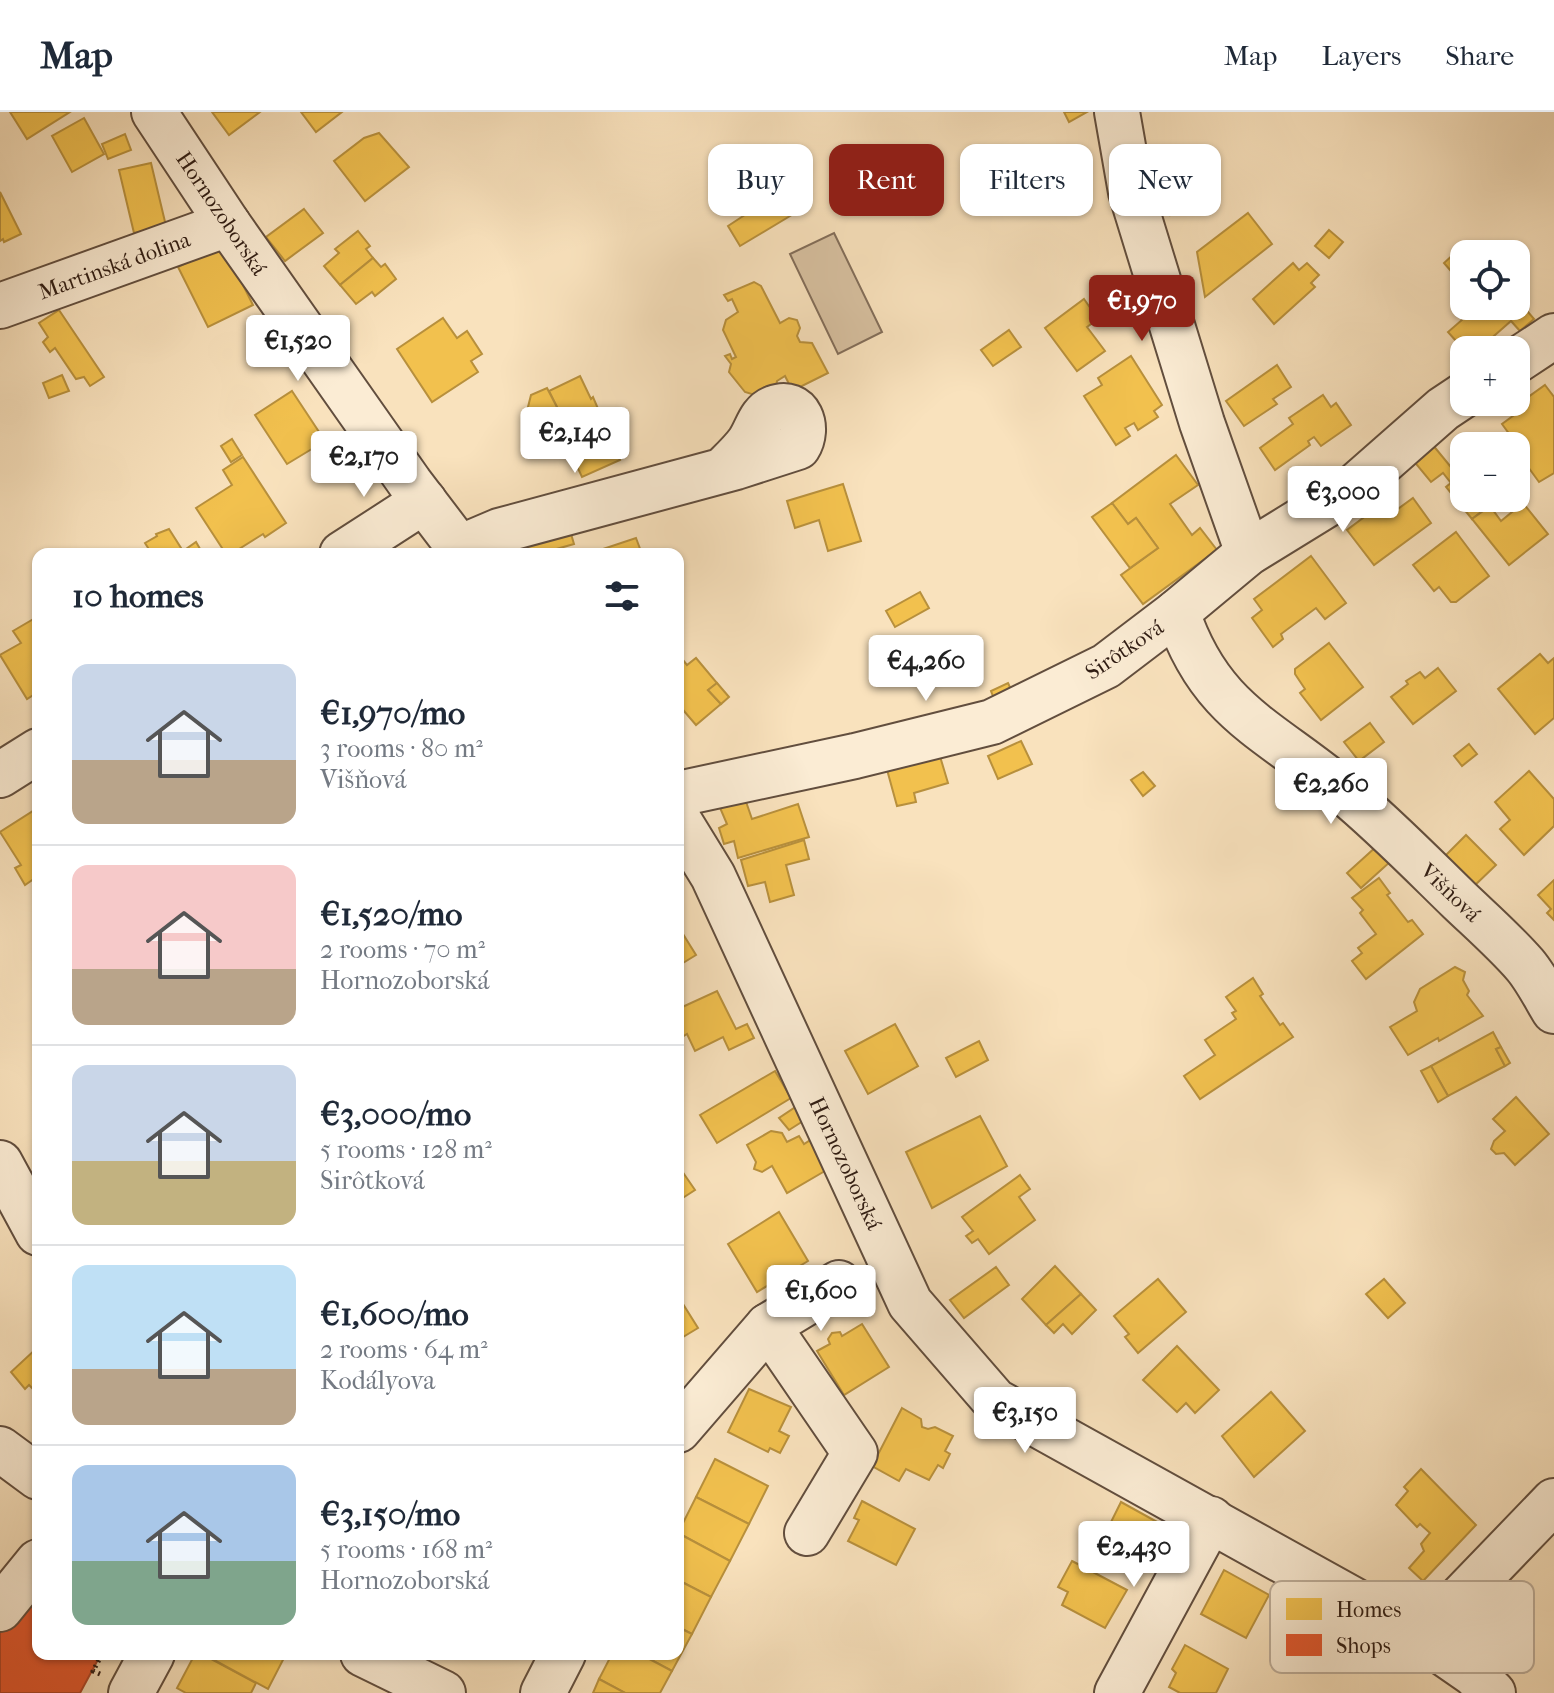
<!DOCTYPE html>
<html lang="en">
<head>
<meta charset="utf-8">
<style>
	:root { --surface:#fff; --page:#f2f2f3; --text:#1f2937; --muted:#747a83; --line:#e0e1e3; --accent:#8f2418 }
	body { margin:0; font-family:"IM FELL French Canon",serif; background:var(--page); color:var(--text); height:100vh; display:flex; flex-direction:column; font-size:30px; white-space:nowrap }
	* { box-sizing:border-box; margin:0 }
	p { font-size:26px; color:var(--muted) }
	.icon { flex:none; width:44px; height:44px; fill:none; stroke:currentColor; stroke-width:2; stroke-linecap:round; stroke-linejoin:round }
	.map { position:relative; flex:1; overflow:hidden }
	.details { position:absolute; left:32px; top:436px; width:652px; height:1112px; display:flex; flex-direction:column; background:var(--surface); border-radius:16px; box-shadow:0 2px 6px #0004 }
	.details>* { flex:none }
	.hud { position:absolute; left:708px; top:32px; width:726px; height:72px; display:flex; gap:16px }
	.controls { position:absolute; left:1450px; top:128px; display:grid; gap:16px }
	.controls a { display:grid; place-items:center; width:80px; height:80px; border-radius:16px; background:var(--surface); box-shadow:0 2px 6px #0004; font-size:40px }
	.price { position:absolute; translate:-50% -68px; padding:0 18px; border-radius:8px; background:#fff; color:#222; font-size:26px; line-height:52px; filter:drop-shadow(0 2px 4px #0008) }
	.price::after { content:''; position:absolute; left:50%; top:48px; width:24px; height:18px; margin-left:-12px; background:inherit; clip-path:polygon(0 0,100% 0,50% 100%) }
	.price.current { background:var(--accent); color:#fff }
	ul { padding:0; list-style:none }
	li { display:flex; align-items:center; gap:24px; height:200px; padding:0 40px }
	li+li { border-top:2px solid var(--line) }
	li span { display:grid; place-items:center; flex:none; width:224px; height:160px; border-radius:16px; color:#555 }
	li>.icon { margin-inline-start:auto }
	span .icon { width:96px; height:96px; fill:#fffc; stroke-width:1 }
	li b { font-size:34px }
	h2 { display:flex; justify-content:space-between; align-items:center; height:96px; padding:0 40px; font-size:34px }
	.pill { padding:0 28px; border-radius:16px; background:var(--surface); box-shadow:0 2px 6px #0004; font-size:28px; line-height:72px }
	.pill.current { background:var(--accent); color:#fff }
	header { display:flex; align-items:center; gap:48px; box-sizing:border-box; height:112px; padding:0 40px; background:var(--surface); border-bottom:2px solid var(--line) }
	header strong { font-size:38px }
	nav { display:flex; gap:44px; margin-inline-start:auto; font-size:28px }
	.map>svg:first-child { display:block }
	.green { fill:#d7c0a0; stroke:#836e5a; stroke-width:2 }
	.homes { fill:#f2c14e; stroke:#b8903c; stroke-width:2 }
	.shops { fill:#e4572e; stroke:#ae4526; stroke-width:2 }
	.lines { fill:none; stroke-linecap:round; stroke-linejoin:round }
	.minor-casing { stroke:#624e3e; stroke-width:48 }
	.path { stroke:#2f1c13; stroke-width:5; stroke-dasharray:2 4; stroke-linecap:butt }
	.minor { stroke:#fbecd4; stroke-width:44 }
	.labels { text-anchor:middle; stroke-width:8; stroke-linejoin:round; paint-order:stroke }
	.street-label { font-size:22px; fill:#2f1c13; stroke:#fbecd4 }
	.key { fill:#fbecd4; stroke:#beae9a; stroke-width:2 }
	.key-label { font-size:22px; fill:#2f1c13 }
</style>
</head>
<body>
<header>
<strong>Map</strong>
<nav><a>Map</a><a>Layers</a><a>Share</a></nav>
</header>
<div class="map">
<svg width="1554" height="1581" viewBox="0 0 1554 1581">
	<rect width="100%" height="100%" fill="#f9e2bd"/>
	<filter id="stains"><feTurbulence type="fractalNoise" baseFrequency=".0025" numOctaves="4"/><feColorMatrix values="0 0 0 0 .2 0 0 0 0 .09 0 0 0 0 .02 0 0 0 .5 -.17"/></filter>
	<radialGradient id="worn" r=".72"><stop offset=".6" stop-color="#630" stop-opacity="0"/><stop offset="1" stop-color="#630" stop-opacity=".3"/></radialGradient>
	<polygon class="green" points="834,121 882,220 838,242 790,142"/>
	<g class="homes">
		<polygon points="10,0 70,0 27,27"/>
		<polygon points="212,0 260,0 229,23"/>
		<polygon points="301,0 342,0 316,20"/>
		<polygon points="1064,0 1087,0 1069,10"/>
		<polygon points="84,6 104,42 72,60 52,24"/>
		<polygon points="379,21 409,55 365,89 334,49 364,26"/>
		<polygon points="125,22 131,38 108,47 102,32"/>
		<polygon points="151,51 166,114 134,121 119,58"/>
		<polygon points="1179,66 1193,83 1170,103 1156,86"/>
		<polygon points="786,76 800,98 740,134 728,114"/>
		<polygon points="0,80 21,122 4,130 3,127 0,129"/>
		<polygon points="304,97 323,121 285,149 266,125"/>
		<polygon points="1248,101 1272,132 1205,185 1197,140"/>
		<polygon points="1329,118 1343,130 1329,146 1315,134"/>
		<polygon points="358,119 370,134 366,137 373,146 340,173 324,154 339,141 335,137"/>
		<polygon points="1467,130 1477,142 1464,142 1464,174 1444,151"/>
		<polygon points="223,133 253,193 208,215 178,155"/>
		<polygon points="373,146 381,155 385,152 396,167 375,184 372,180 356,192 340,173"/>
		<polygon points="1293,151 1299,158 1307,151 1319,163 1311,171 1315,175 1274,212 1253,187"/>
		<polygon points="754,170 761,174 780,211 789,206 797,208 800,216 797,224 800,230 812,231 828,261 798,276 790,274 785,264 777,269 776,275 758,284 745,280 729,260 731,252 725,244 730,242 732,247 736,245 723,218 726,208 738,200 732,187 728,189 724,183"/>
		<polygon points="1516,186 1534,207 1520,219 1511,209 1478,238 1464,238 1448,220 1478,194 1516,194"/>
		<polygon points="1084,187 1098,207 1087,215 1105,239 1077,259 1045,216"/>
		<polygon points="59,198 104,265 90,274 84,265 76,267 55,236 50,240 43,230 48,225 39,211"/>
		<polygon points="443,206 457,226 467,219 482,242 471,249 478,260 432,290 397,237"/>
		<polygon points="1009,218 1021,235 993,254 981,238"/>
		<polygon points="1131,244 1162,293 1154,299 1158,305 1138,318 1134,311 1125,316 1130,324 1116,333 1084,284 1102,273 1098,266"/>
		<polygon points="1277,253 1291,275 1273,287 1277,292 1244,314 1226,289"/>
		<polygon points="62,263 69,279 49,286 43,271"/>
		<polygon points="580,264 591,287 593,285 620,348 582,365 567,333 561,336 547,307 560,301 549,279"/>
		<polygon points="1545,273 1554,285 1554,361 1539,370 1523,348 1526,345 1502,312 1521,298 1517,293"/>
		<polygon points="547,276 560,301 547,307 561,336 550,341 528,295 531,283"/>
		<polygon points="292,279 325,329 287,352 255,303"/>
		<polygon points="1323,283 1331,295 1336,291 1351,313 1321,334 1314,325 1308,329 1310,333 1275,358 1260,336 1293,312 1289,306"/>
		<polygon points="232,327 242,343 231,350 221,334"/>
		<polygon points="1432,332 1455,360 1457,366 1451,371 1443,361 1431,370 1412,347"/>
		<polygon points="1176,343 1198,373 1170,392 1192,423 1200,416 1217,438 1143,492 1121,463 1158,436 1136,406 1128,412 1112,391"/>
		<polygon points="243,345 286,411 265,425 263,422 231,442 226,442 196,396 232,373 223,358"/>
		<polygon points="1464,350 1464,386 1499,386 1472,407 1446,375 1457,366 1455,360"/>
		<polygon points="843,372 861,429 828,439 819,408 795,416 787,389"/>
		<polygon points="1413,386 1431,411 1374,453 1347,418 1383,391 1391,402"/>
		<polygon points="1112,391 1128,412 1136,406 1158,436 1130,456 1092,405"/>
		<polygon points="1523,391 1548,422 1509,453 1472,407 1490,394 1501,409"/>
		<polygon points="569,415 574,432 546,440 547,442 506,442 504,433"/>
		<polygon points="169,417 183,439 196,430 203,442 152,442 145,431 157,424 156,422"/>
		<polygon points="1456,420 1489,464 1456,490 1451,490 1439,475 1434,479 1413,453"/>
		<polygon points="636,426 642,442 588,442"/>
		<polygon points="1311,444 1346,491 1325,507 1316,496 1281,522 1283,527 1273,535 1252,506 1262,498 1254,487"/>
		<polygon points="920,480 929,496 895,515 886,499"/>
		<polygon points="37,505 38,580 27,587 0,543 21,531 13,519"/>
		<polygon points="1329,531 1363,575 1321,608 1300,581 1305,577 1295,562 1295,557"/>
		<polygon points="678,542 687,553 696,546 717,571 708,578 721,592 696,613 684,599 681,602 678,598"/>
		<polygon points="1540,542 1548,551 1554,546 1554,606 1535,622 1498,577"/>
		<polygon points="1438,556 1456,579 1413,612 1391,585 1408,572 1406,569 1420,560 1425,566"/>
		<polygon points="717,571 729,585 721,592 708,578"/>
		<polygon points="1008,571 1014,584 996,592 991,579"/>
		<polygon points="1370,611 1384,630 1359,649 1344,630"/>
		<polygon points="1021,629 1032,652 998,667 988,644"/>
		<polygon points="1469,632 1477,642 1462,654 1454,644"/>
		<polygon points="939,641 948,671 914,681 916,690 897,694 886,654"/>
		<polygon points="1529,659 1554,687 1554,714 1524,743 1500,717 1510,708 1495,690"/>
		<polygon points="1143,660 1155,674 1143,684 1131,668"/>
		<polygon points="743,681 752,707 798,692 809,725 738,746 734,729 724,732 719,716 727,712 718,691"/>
		<polygon points="33,699 38,707 38,764 25,773 15,756 21,753 0,720"/>
		<polygon points="1466,723 1496,753 1472,776 1443,746"/>
		<polygon points="804,728 809,747 786,753 794,783 770,790 765,770 748,774 741,748"/>
		<polygon points="1377,734 1391,749 1361,776 1347,761"/>
		<polygon points="1379,766 1390,781 1387,783 1408,810 1412,808 1423,822 1366,867 1352,849 1362,841 1358,836 1376,822 1360,801 1363,798 1352,786"/>
		<polygon points="1554,768 1554,808 1547,801 1551,797 1538,783"/>
		<polygon points="678,814 696,843 678,854"/>
		<polygon points="1455,855 1465,860 1463,868 1469,879 1467,883 1483,904 1439,929 1438,926 1408,943 1390,915 1417,899 1414,890 1420,877"/>
		<polygon points="1253,866 1263,882 1260,884 1280,913 1283,911 1293,925 1200,987 1184,964 1215,943 1205,928 1236,907 1232,901 1236,899 1226,885"/>
		<polygon points="717,879 736,917 747,912 754,926 729,938 723,925 695,939 687,922 682,925 678,916 678,897"/>
		<polygon points="895,912 918,954 868,982 845,939"/>
		<polygon points="1493,920 1501,935 1496,937 1505,954 1448,984 1431,954"/>
		<polygon points="979,929 988,948 956,965 946,946"/>
		<polygon points="1501,935 1510,951 1505,954 1496,937"/>
		<polygon points="1431,954 1448,984 1438,990 1421,959"/>
		<polygon points="775,959 791,986 717,1031 700,1003"/>
		<polygon points="1516,985 1549,1022 1515,1053 1504,1041 1496,1042 1491,1037 1494,1029 1505,1019 1493,1007"/>
		<polygon points="803,990 811,1004 789,1018 779,1006"/>
		<polygon points="980,1004 1007,1054 932,1096 906,1040"/>
		<polygon points="771,1019 782,1021 787,1030 799,1024 804,1032 812,1027 830,1056 787,1081 772,1054 762,1060 754,1057 756,1050 747,1033"/>
		<polygon points="684,1062 695,1078 678,1089 678,1066"/>
		<polygon points="1020,1063 1030,1077 1019,1085 1035,1108 989,1142 978,1127 972,1131 966,1124 973,1119 962,1105"/>
		<polygon points="779,1100 808,1149 757,1180 728,1132"/>
		<polygon points="1055,1154 1081,1182 1046,1213 1022,1187"/>
		<polygon points="996,1155 1009,1173 964,1206 950,1188"/>
		<polygon points="1158,1167 1186,1200 1138,1241 1125,1225 1129,1222 1114,1204"/>
		<polygon points="1384,1167 1405,1191 1388,1206 1366,1182"/>
		<polygon points="1081,1182 1096,1198 1072,1222 1063,1212 1054,1221 1046,1213"/>
		<polygon points="678,1184 698,1216 678,1228"/>
		<polygon points="862,1212 889,1255 844,1283 817,1239 830,1232 828,1227 832,1221 840,1220 842,1224"/>
		<polygon points="1177,1234 1219,1278 1195,1301 1186,1291 1177,1300 1143,1268"/>
		<polygon points="38,1235 38,1282 29,1273 25,1277 11,1260"/>
		<polygon points="749,1277 791,1295 779,1319 789,1324 780,1341 770,1336 768,1340 728,1320"/>
		<polygon points="1271,1280 1305,1319 1254,1365 1222,1324"/>
		<polygon points="902,1296 921,1307 922,1315 928,1317 935,1315 953,1324 945,1339 950,1342 943,1356 938,1353 929,1368 906,1357 899,1369 872,1354"/>
		<polygon points="715,1347 768,1374 749,1412 696,1385"/>
		<polygon points="1421,1357 1476,1413 1423,1469 1409,1456 1424,1439 1421,1432 1430,1421 1420,1412 1417,1415 1396,1393 1408,1379 1404,1375"/>
		<polygon points="696,1385 749,1412 730,1449 678,1421"/>
		<polygon points="862,1389 915,1417 896,1453 848,1429 859,1408 854,1406"/>
		<polygon points="1121,1390 1159,1411 1152,1425 1155,1427 1140,1452 1117,1440 1120,1436 1109,1430 1117,1416 1110,1412"/>
		<polygon points="678,1421 730,1449 711,1485 678,1468"/>
		<polygon points="1072,1449 1127,1478 1105,1516 1062,1493 1068,1480 1058,1475"/>
		<polygon points="1224,1458 1269,1483 1246,1526 1201,1502"/>
		<polygon points="678,1468 711,1485 692,1522 678,1515"/>
		<polygon points="678,1515 692,1522 672,1559 640,1542 678,1542"/>
		<polygon points="1185,1533 1228,1557 1216,1581 1180,1581 1169,1575 1176,1561 1172,1557"/>
		<polygon points="195,1542 202,1542 256,1571 251,1581 186,1581 177,1576"/>
		<polygon points="203,1542 286,1542 268,1577"/>
		<polygon points="612,1542 640,1542 672,1559 660,1581 625,1581 599,1567"/>
		<polygon points="599,1567 625,1581 593,1581"/>
	</g>
	<polygon class="shops" points="38,1483 38,1542 101,1542 80,1581 0,1581 0,1519 8,1504"/>
	<g class="lines">
		<defs>
			<g id="minor">
				<polyline points="154,0 228,112 410,371 464,442"/>
				<polyline points="1117,0 1131,80 1202,311 1248,441"/>
				<polyline points="0,194 228,112"/>
				<polyline points="1516,249 1554,224"/>
				<path d="M459,436L499,419L736,355L798,335C810,316 800,286 774,296C760,301 757,318 749,330C741,341 732,349 723,358"/>
				<polyline points="342,442 424,389"/>
				<path d="M1177,500C1210,600 1269,617 1343,679C1384,713 1421,751 1459,788C1481,809 1505,830 1525,853C1536,866 1545,884 1554,899"/>
				<polyline points="0,663 38,639"/>
				<polyline points="678,682 855,644 992,610 1106,554 1177,500 1248,441 1352,377 1443,297 1464,283"/>
				<polyline points="678,707 713,764 910,1191 995,1289 1422,1526 1474,1562 1493,1581"/>
				<polyline points="0,1051 38,1121"/>
				<polyline points="768,1214 839,1171"/>
				<polyline points="678,1318 768,1214 855,1341 807,1421"/>
				<polyline points="0,1337 38,1365"/>
				<polyline points="0,1497 38,1450"/>
				<polyline points="1422,1526 1554,1389"/>
				<polyline points="363,1542 443,1581"/>
				<polyline points="131,1581 152,1542"/>
				<polyline points="543,1581 563,1542"/>
				<polyline points="1117,1581 1211,1407"/>
			</g>
		</defs>
		<use href="#minor" class="minor-casing"/>
		<polyline class="path" points="100,1562 93,1559 102,1542"/>
		<use href="#minor" class="minor"/>
	</g>
	<g class="labels">
		<g class="street-label">
			<text transform="translate(222 101) rotate(56)" y="8">Hornozoborská</text>
			<text transform="translate(114 153) rotate(-20)" y="8">Martinská dolina</text>
			<text transform="translate(1124 537) rotate(-34)" y="8">Sirôtková</text>
			<text transform="translate(1451 780) rotate(44)" y="8">Višňová</text>
			<text transform="translate(846 1051) rotate(65)" y="8">Hornozoborská</text>
		</g>
	</g>
	<rect x="1270" y="1469" width="264" height="92" rx="12" class="key"/>
	<rect x="1286" y="1486" width="36" height="22" fill="#f2c14e"/>
	<rect x="1286" y="1522" width="36" height="22" fill="#e4572e"/>
	<g class="key-label">
		<text x="1336" y="1505">Homes</text>
		<text x="1336" y="1541">Shops</text>
	</g>
	<rect width="100%" height="100%" filter="url(#stains)"/>
	<rect width="100%" height="100%" fill="url(#worn)"/>
</svg>
<div class="controls">
<a><svg class="icon" aria-label="locate" viewBox="0 0 24 24"><circle cx="12" cy="12" r="6"/><path d="M12 2v4M12 18v4M2 12h4M18 12h4"/></svg></a>
<a>+</a>
<a>−</a>
</div>
<b class="price current" style="left:1142px;top:231px">€1,970</b>
<b class="price" style="left:298px;top:271px">€1,520</b>
<b class="price" style="left:575px;top:363px">€2,140</b>
<b class="price" style="left:364px;top:387px">€2,170</b>
<b class="price" style="left:1343px;top:422px">€3,000</b>
<b class="price" style="left:926px;top:591px">€4,260</b>
<b class="price" style="left:1331px;top:714px">€2,260</b>
<b class="price" style="left:821px;top:1221px">€1,600</b>
<b class="price" style="left:1025px;top:1343px">€3,150</b>
<b class="price" style="left:1134px;top:1477px">€2,430</b>
<div class="hud">
<a class="pill">Buy</a>
<a class="pill current">Rent</a>
<a class="pill">Filters</a>
<a class="pill">New</a>
</div>
<section class="details">
<h2>10 homes<svg class="icon" aria-label="filters" viewBox="0 0 24 24"><path d="M4 7h16M4 17h16"/><circle cx="9" cy="7" r="2"/><circle cx="15" cy="17" r="2"/></svg></h2>
<ul>
<li><span style="background:linear-gradient(#c9d6e8 60%,#b9a48a 0)"><svg class="icon" aria-label="home" viewBox="0 0 24 24"><path d="M3 11l9-7 9 7M6 9v11h12V9"/></svg></span><div><b>€1,970/mo</b><p>3 rooms · 80 m²</p><p>Višňová</p></div></li>
<li><span style="background:linear-gradient(#f6c9c9 65%,#b9a48a 0)"><svg class="icon" aria-label="home" viewBox="0 0 24 24"><path d="M3 11l9-7 9 7M6 9v11h12V9"/></svg></span><div><b>€1,520/mo</b><p>2 rooms · 70 m²</p><p>Hornozoborská</p></div></li>
<li><span style="background:linear-gradient(#c9d6e8 60%,#c2b280 0)"><svg class="icon" aria-label="home" viewBox="0 0 24 24"><path d="M3 11l9-7 9 7M6 9v11h12V9"/></svg></span><div><b>€3,000/mo</b><p>5 rooms · 128 m²</p><p>Sirôtková</p></div></li>
<li><span style="background:linear-gradient(#bfe0f5 65%,#b9a48a 0)"><svg class="icon" aria-label="home" viewBox="0 0 24 24"><path d="M3 11l9-7 9 7M6 9v11h12V9"/></svg></span><div><b>€1,600/mo</b><p>2 rooms · 64 m²</p><p>Kodályova</p></div></li>
<li><span style="background:linear-gradient(#a9c7e8 60%,#7fa58c 0)"><svg class="icon" aria-label="home" viewBox="0 0 24 24"><path d="M3 11l9-7 9 7M6 9v11h12V9"/></svg></span><div><b>€3,150/mo</b><p>5 rooms · 168 m²</p><p>Hornozoborská</p></div></li>
</ul>
</section>
</div>
</body>
</html>
